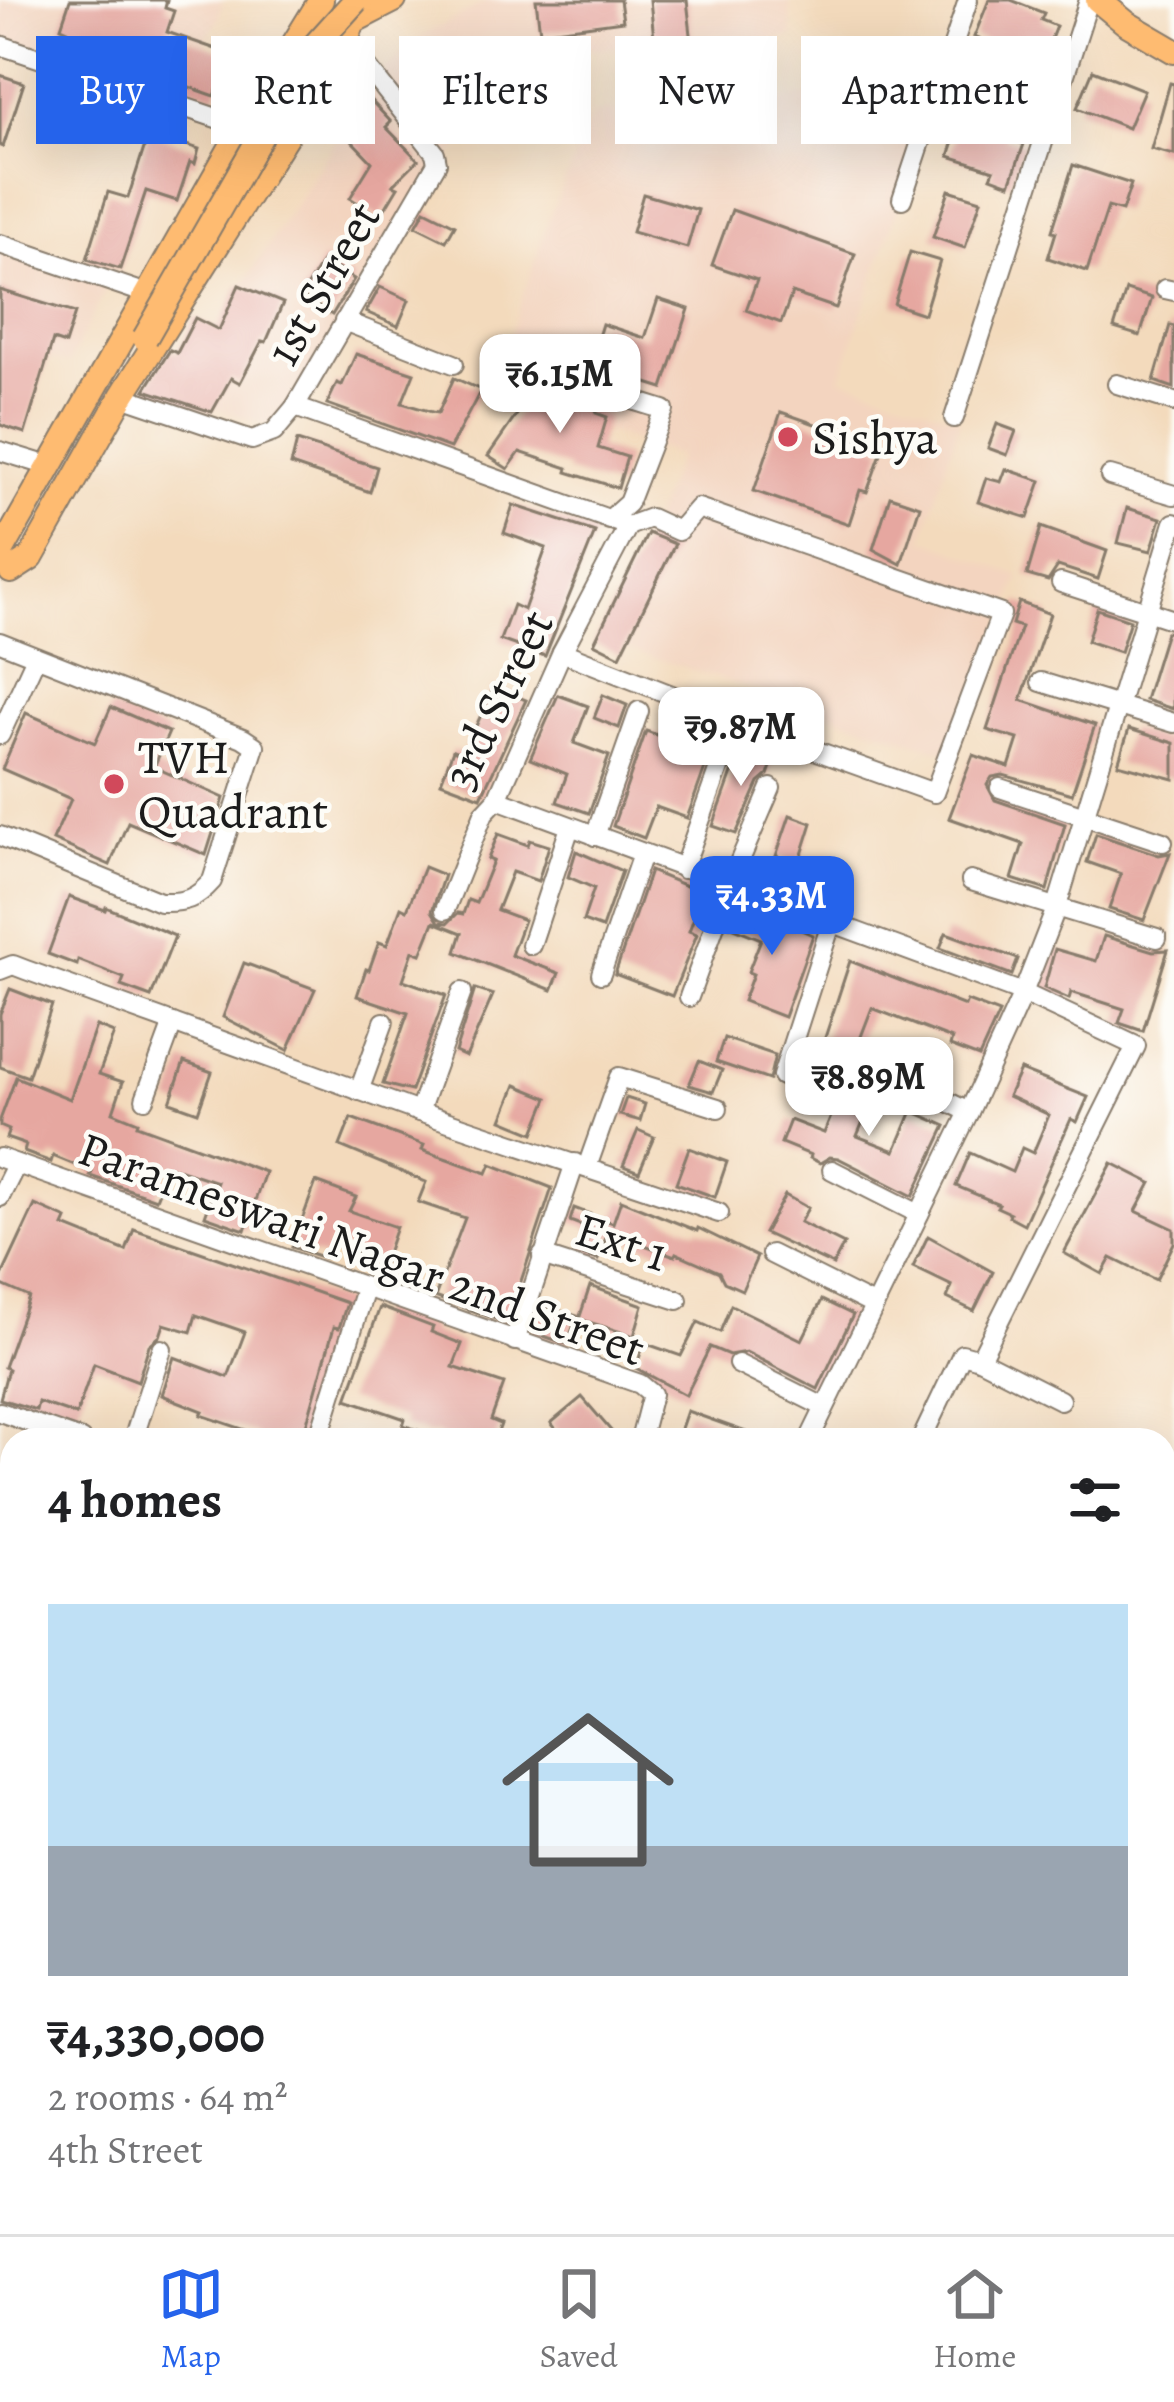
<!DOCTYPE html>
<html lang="en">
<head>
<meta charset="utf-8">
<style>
	:root { --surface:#fff; --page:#f6f6f6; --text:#202124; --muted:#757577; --line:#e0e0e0; --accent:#2563eb }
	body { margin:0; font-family:Alegreya,serif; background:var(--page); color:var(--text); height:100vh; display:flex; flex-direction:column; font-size:45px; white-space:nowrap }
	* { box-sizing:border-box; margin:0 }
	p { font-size:39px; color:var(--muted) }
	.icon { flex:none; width:66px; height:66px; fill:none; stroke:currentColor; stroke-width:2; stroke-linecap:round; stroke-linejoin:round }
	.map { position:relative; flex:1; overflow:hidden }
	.sheet { position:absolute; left:0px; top:1428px; width:1176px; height:807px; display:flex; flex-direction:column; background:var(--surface); border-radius:36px 36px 0 0; box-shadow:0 12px 48px #0002 }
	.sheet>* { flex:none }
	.top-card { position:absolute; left:36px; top:36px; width:1104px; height:108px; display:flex; gap:24px }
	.price { position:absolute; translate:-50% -102px; padding:0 27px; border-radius:24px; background:#fff; color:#222; font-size:39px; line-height:78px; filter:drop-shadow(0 3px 6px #0008) }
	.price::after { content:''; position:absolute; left:50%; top:72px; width:36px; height:27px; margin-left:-18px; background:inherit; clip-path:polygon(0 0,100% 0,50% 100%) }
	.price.on { background:var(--accent); color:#fff }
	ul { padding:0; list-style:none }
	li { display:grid; align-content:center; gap:24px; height:636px; padding:0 48px }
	li span { display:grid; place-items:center; height:372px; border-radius:0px; color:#555 }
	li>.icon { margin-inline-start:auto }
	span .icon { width:216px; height:216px; fill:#fffc; stroke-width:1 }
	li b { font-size:51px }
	h2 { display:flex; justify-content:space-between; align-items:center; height:144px; padding:0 48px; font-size:51px }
	.pill { padding:0 42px; border-radius:0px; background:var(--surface); box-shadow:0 12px 48px #0002; font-size:42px; line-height:108px }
	.pill.on { background:var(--accent); color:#fff }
	.dock { display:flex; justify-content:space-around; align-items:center; height:168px; border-top:3px solid var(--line); background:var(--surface); font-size:33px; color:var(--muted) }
	.dock a { display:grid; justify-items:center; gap:6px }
	.dock .on { color:var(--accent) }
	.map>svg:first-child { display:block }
	.built { fill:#f3d4bf }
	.green { fill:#9fcb78; stroke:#5e744a; stroke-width:3 }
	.building { fill:#e6a7a0 }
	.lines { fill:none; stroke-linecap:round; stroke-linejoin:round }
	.minor-casing { stroke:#887b6c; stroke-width:22 }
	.major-casing { stroke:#887b6c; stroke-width:28 }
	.minor { stroke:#fff; stroke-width:18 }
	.major { stroke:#febb71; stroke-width:24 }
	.major-bridge-casing { stroke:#887b6c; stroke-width:28; stroke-linecap:butt }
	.major-bridge { stroke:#febb71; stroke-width:24 }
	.poi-dot { fill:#d1495b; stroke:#fdfcf7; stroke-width:4.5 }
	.labels { text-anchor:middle; stroke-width:9; stroke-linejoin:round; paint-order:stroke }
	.street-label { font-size:48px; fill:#1c1c1c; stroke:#fdfcf7 }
	.poi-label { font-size:48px; fill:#1c1c1c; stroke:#fdfcf7; text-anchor:start }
</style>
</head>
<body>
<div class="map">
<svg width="1174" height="2234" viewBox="0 0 1174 2234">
	<rect width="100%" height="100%" fill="#fdfcf7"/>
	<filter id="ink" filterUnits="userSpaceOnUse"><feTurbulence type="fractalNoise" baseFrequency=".00833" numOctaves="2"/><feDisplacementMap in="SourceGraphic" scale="24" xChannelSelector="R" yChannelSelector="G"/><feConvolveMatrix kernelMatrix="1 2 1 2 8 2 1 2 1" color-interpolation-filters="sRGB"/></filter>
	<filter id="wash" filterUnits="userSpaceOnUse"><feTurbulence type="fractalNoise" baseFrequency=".004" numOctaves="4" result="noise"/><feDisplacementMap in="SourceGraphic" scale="48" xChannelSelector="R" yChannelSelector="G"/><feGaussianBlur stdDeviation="2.7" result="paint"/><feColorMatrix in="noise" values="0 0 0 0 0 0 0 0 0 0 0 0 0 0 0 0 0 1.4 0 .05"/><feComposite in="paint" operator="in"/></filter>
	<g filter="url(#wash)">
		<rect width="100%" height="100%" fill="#f3dabc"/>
		<g class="built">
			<polygon points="0,0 223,0 218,19 176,94 0,38"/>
			<polygon points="488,0 789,0 792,38 554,51 438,169 284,430 171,395 374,82 422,37"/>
			<polygon points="939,86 840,378 960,419 923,539 1019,576 955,755 603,641 679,455 490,395 549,218 593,113"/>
			<polygon points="0,247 109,281 69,363 0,349"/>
			<polygon points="0,1835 12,1841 12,2041 0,2066"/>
		</g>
		<g class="green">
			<polygon points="0,1880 12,1886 12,1959 0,1982"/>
			<polygon points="731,2223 820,2223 845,2234 727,2234"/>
		</g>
		<g id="blocks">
			<g class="building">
				<polygon points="70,0 167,0 165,8 174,11 167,32 230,54 215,96 175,82 177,76 64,40 68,30 61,27"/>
				<polygon points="536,0 620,0 623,21 540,32"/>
				<polygon points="650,0 687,0 692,43 655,48"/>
				<polygon points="989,0 1011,0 1044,13 1041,20 1056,26 1034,82 1010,72 1016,54 974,37"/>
				<polygon points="1093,70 1144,90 1128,128 1077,108"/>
				<polygon points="0,75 24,83 3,147 0,146"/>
				<polygon points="1170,83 1174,84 1174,155 1151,149"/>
				<polygon points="362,91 391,122 386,127 418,160 393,185 398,187 380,217 350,198 372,162 332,120"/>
				<polygon points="963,114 1007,129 1004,138 1024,144 1010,184 991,177 994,170 949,156"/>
				<polygon points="149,133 199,149 195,164 190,162 177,201 146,191 120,269 87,259 108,192 128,198"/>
				<polygon points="1073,165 1131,184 1122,211 1108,207 1087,271 1048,258 1056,232 1052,231"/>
				<polygon points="949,190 981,200 965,248 933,237"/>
				<polygon points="643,194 698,210 687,248 632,232"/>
				<polygon points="425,210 455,225 446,241 416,226"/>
				<polygon points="732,210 855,254 836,308 792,293 781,323 746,310 757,280 712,265"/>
				<polygon points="910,252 940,261 924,314 894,304"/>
				<polygon points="323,260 354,279 332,315 301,296"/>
				<polygon points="239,285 283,303 266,342 262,341 240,383 231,378 212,412 145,390 170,350 177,353 195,318 219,330"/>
				<polygon points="380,287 409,300 398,326 366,312"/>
				<polygon points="0,290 75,313 65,344 53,340 25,433 0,425"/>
				<polygon points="1126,290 1152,298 1140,336 1114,328"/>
				<polygon points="658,299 689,309 663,388 609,371 606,378 587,372 602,324 645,338"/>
				<polygon points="1170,325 1174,326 1174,388 1154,381"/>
				<polygon points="356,354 414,373 402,403 432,412 438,413 454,378 481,390 450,448 327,404 337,383 342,385"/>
				<polygon points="528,382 598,404 596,413 607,417 598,448 627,457 618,488 567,472 568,468 520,452 508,469 488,456 520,410"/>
				<polygon points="781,412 883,448 867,492 860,490 849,524 754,491"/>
				<polygon points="997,424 1016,431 1007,455 988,448"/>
				<polygon points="297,441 377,467 370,492 291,465"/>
				<polygon points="1006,469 1041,481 1028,518 978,502 986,478 1001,482"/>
				<polygon points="890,496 920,506 901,564 873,549"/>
				<polygon points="513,505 595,532 545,656 500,640 513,605 524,610 546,548 504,533"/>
				<polygon points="1127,508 1161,518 1151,551 1118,543"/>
				<polygon points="1041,527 1107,551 1098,579 1058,566 1048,581 1027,575"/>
				<polygon points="648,533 675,544 620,656 594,643"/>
				<polygon points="1019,602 1050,614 1021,700 1095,725 1072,794 1003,775 992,777 987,785 995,800 1065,824 1047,890 1012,879 1023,844 949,818 973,755 1009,767 1018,739 987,730 1021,627 1012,624"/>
				<polygon points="1097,609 1130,620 1120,652 1087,641"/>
				<polygon points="1166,632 1174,633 1173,709 1145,700"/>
				<polygon points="494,687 526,700 481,797 441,782 453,750 463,754"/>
				<polygon points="558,695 588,706 574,743 609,756 589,813 557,802 567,774 530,759"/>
				<polygon points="603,695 627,705 619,728 594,718"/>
				<polygon points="111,707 169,732 154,767 224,798 206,855 128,822 110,865 53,840 71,799 2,769 26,713 95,743"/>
				<polygon points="1129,729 1174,743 1174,779 1118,764"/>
				<polygon points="646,731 710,754 687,818 656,807 644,838 613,826"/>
				<polygon points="734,747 773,761 768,775 759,783 736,834 713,826 736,762"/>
				<polygon points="790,815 812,823 799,864 776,856"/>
				<polygon points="498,834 528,845 530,840 549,846 538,881 512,872 497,910 524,920 511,955 559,973 552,990 456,952 462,933 434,922 421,954 413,951 403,980 446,995 411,1091 383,1084 408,1013 357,996 366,969 369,970 379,942 387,945 401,907 407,910 424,867 444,875 432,911 439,922 448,923 458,913 463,914 468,900 476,903 493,861 488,859"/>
				<polygon points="1096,834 1159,855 1170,853 1144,920 1109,909 1121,874 1087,862"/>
				<polygon points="576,851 622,871 602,928 583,921 594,888 568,877"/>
				<polygon points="650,871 703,893 689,931 697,934 672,996 615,974"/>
				<polygon points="69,897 105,910 106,907 175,936 151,997 121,986 124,978 78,960 77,965 48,954"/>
				<polygon points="737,902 813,935 784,1017 743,1001 753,974 748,972 761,939 729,926"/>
				<polygon points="946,933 1018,959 1012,975 940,948"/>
				<polygon points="1104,936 1153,951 1168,950 1143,1031 1119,1023 1124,1009 1071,992 1069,999 1044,988 1055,949 1096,961"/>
				<polygon points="850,961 965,1006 967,1001 999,1013 979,1057 950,1046 952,1039 872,1008 847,1073 817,1062"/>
				<polygon points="244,963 315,989 288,1050 223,1017"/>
				<polygon points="10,989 52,1005 28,1077 0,1067 0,1014"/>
				<polygon points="475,989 493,995 466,1057 455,1052"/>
				<polygon points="96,1026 114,1033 99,1074 123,1082 113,1112 138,1122 137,1125 265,1172 245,1230 205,1216 217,1182 169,1166 156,1199 90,1176 92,1172 53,1156 51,1162 24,1152 26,1145 6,1138 9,1130 0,1126 0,1120 16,1077 70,1099"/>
				<polygon points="724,1038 775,1055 769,1080 716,1062"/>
				<polygon points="699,1061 722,1070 713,1092 689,1085"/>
				<polygon points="184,1062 212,1072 198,1112 170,1102"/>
				<polygon points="851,1069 879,1083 857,1136 895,1151 912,1111 946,1126 913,1196 838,1158 830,1157 820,1163 810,1158 811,1155 781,1143 790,1120 824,1133"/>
				<polygon points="1020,1070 1088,1097 1077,1122 1071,1119 1024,1224 1009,1216 1010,1213 997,1207 999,1204 956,1186 970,1153 1012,1172 1022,1148 1033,1153 1049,1115 1008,1096"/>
				<polygon points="516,1085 548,1098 534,1133 502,1120"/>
				<polygon points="626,1098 645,1104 640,1121 620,1115"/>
				<polygon points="351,1118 424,1145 422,1150 487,1173 491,1164 552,1188 507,1323 435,1297 465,1218 418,1202 426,1182 340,1146"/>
				<polygon points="638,1130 654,1137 639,1172 623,1166"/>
				<polygon points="689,1148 727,1162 715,1197 676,1183"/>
				<polygon points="1112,1163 1151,1183 1136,1211 1174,1229 1174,1243 1156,1280 1111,1258 1102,1274 1064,1253"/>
				<polygon points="316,1182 356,1197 349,1211 396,1227 384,1262 330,1243 325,1258 292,1247"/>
				<polygon points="785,1195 808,1208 800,1222 844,1244 833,1265 764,1233"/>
				<polygon points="621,1200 697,1231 698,1228 757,1257 742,1290 724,1282 719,1272 676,1253 675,1256 617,1235 616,1238 607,1235 598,1260 582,1255 591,1229 570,1221 574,1208 613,1223"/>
				<polygon points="35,1205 67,1219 64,1226 126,1251 134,1229 347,1303 339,1328 334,1327 302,1440 255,1440 257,1434 201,1415 203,1411 162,1395 174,1357 228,1377 245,1332 196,1315 191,1332 164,1324 160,1336 149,1345 138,1381 94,1364 76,1415 38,1402 36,1410 0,1399 8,1369 4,1367 29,1297 0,1284 0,1280"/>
				<polygon points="928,1236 993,1272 974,1311 947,1298 952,1286 913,1267"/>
				<polygon points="590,1286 643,1305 634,1336 579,1319"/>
				<polygon points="822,1300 853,1315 818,1389 746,1352 729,1355 710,1347 686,1395 636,1368 644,1343 681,1356 698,1322 720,1332 731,1305 802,1340"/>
				<polygon points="541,1305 577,1316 567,1344 532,1332"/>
				<polygon points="380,1307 433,1327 431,1332 462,1344 453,1367 504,1384 491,1420 501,1424 495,1440 451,1440 433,1432 432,1435 403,1425 405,1419 347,1399"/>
				<polygon points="582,1397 619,1440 565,1440 551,1423"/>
				<polygon points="687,1411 763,1438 763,1440 677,1440"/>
			</g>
		</g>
	</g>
	<g filter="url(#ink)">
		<use href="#blocks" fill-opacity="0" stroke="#887b6c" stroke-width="3"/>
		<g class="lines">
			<defs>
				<g id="minor">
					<polyline points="0,45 243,127"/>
					<polyline points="902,199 968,0"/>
					<polyline points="0,244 150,295"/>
					<polyline points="1165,289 1174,291"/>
					<polyline points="344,321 454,364"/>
					<polyline points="526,367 664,410 628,503 609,520"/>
					<polyline points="1117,384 1174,402"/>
					<polyline points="122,396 252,440 274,432 295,407 437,163 435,153 346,40"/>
					<polyline points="295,407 628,526"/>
					<polyline points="954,418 1089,0"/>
					<polyline points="0,451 49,466"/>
					<polyline points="1110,476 1174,495"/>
					<polyline points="1061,583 1174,620"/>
					<path d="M0,642L243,738L255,746L212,881C196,899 185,903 160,902L0,836"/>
					<polyline points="562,652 781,738 934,793 1001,614 698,508 678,531 650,518 628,526"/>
					<polyline points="1041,682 1174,723"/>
					<polyline points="0,735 36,657"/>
					<polyline points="1000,788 1163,842"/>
					<polyline points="497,799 1023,993 1136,1046 980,1359 962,1354 921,1440"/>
					<polyline points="595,836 639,711"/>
					<polyline points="683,869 723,757"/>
					<polyline points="971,881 1157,938"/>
					<polyline points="445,910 484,813 497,799 562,652 628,526"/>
					<polyline points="531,945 570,827"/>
					<polyline points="0,970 13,965 26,970 419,1112 719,1213"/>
					<polyline points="601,974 642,854"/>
					<polyline points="689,997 729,886 771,788"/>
					<polyline points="880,1069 969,1112"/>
					<polyline points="782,1076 831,924"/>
					<polyline points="359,1091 384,1022"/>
					<polyline points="145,1099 173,1023"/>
					<polyline points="419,1112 462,992"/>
					<polyline points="0,1158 640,1384 652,1394 640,1440"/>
					<polyline points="587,1167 619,1077 718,1108"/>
					<polyline points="832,1170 919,1214"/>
					<polyline points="0,1197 16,1165"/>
					<polyline points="771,1254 873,1305"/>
					<polyline points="542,1256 678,1300"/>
					<polyline points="515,1341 575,1163"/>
					<polyline points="979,1359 1060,1400"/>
					<polyline points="738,1364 824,1407"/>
					<polyline points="0,1412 81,1440"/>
					<polyline points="133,1440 162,1349"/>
					<polyline points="318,1440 365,1289"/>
					<polyline points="809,1440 969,1112 1023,993 1057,906 1174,523"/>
					<polyline points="0,1520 12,1481"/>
					<polyline points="1164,1629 1174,1632"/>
					<polyline points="0,1680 12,1684"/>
					<polyline points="1164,1822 1174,1826"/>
					<polyline points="0,1825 12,1831"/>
					<polyline points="0,2064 12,2070"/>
					<polyline points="1164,2115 1174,2120"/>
					<polyline points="0,2177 12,2183"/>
					<polyline points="93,2223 115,2234"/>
					<polyline points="399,2223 426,2234"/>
					<polyline points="545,2223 573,2234"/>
					<polyline points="855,2223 880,2234"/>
					<polyline points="5,2234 12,2220"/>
					<polyline points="288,2234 293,2223"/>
					<polyline points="437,2234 443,2223"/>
					<polyline points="695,2234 700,2223"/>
				</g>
				<g id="major">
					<polyline points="1098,0 1126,23 1174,51"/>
					<polyline points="355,20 394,0"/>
					<polyline points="0,554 243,127 321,0"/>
					<polyline points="11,571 31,558 122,396 346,40 361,0"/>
				</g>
			</defs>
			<use href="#minor" class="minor-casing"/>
			<use href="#major" class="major-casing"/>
			<use href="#minor" class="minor"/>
			<use href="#major" class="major"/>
			<defs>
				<polyline id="major-bridge" points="145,338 309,52 356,0"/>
			</defs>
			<use href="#major-bridge" class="major-bridge-casing"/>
			<use href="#major-bridge" class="major-bridge"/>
		</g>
	</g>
	<g class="poi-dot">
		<circle cx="788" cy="437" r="12"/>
		<circle cx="114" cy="784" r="12"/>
	</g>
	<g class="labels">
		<g class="street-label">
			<text transform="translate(322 283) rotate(-60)" y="17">1st Street</text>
			<text transform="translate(497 699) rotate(-64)" y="17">3rd Street</text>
			<text transform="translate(622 1241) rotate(18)" y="17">Ext 1</text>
			<text transform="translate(362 1248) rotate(20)" y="17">Parameswari Nagar 2nd Street</text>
		</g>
		<g class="poi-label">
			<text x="812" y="454">Sishya</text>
			<text x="138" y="773">TVH<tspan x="138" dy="55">Quadrant</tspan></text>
		</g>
	</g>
</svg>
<b class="price" style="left:560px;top:436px">₹6.15M</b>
<b class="price" style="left:741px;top:789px">₹9.87M</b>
<b class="price on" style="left:772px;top:958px">₹4.33M</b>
<b class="price" style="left:869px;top:1139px">₹8.89M</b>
<div class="top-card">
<a class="pill on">Buy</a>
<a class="pill">Rent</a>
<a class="pill">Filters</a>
<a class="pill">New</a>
<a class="pill">Apartment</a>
</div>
<section class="sheet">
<h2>4 homes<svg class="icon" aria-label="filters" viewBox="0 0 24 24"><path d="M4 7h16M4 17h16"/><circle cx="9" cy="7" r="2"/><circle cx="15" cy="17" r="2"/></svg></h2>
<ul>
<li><span style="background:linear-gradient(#bfe0f5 65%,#9aa5b1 0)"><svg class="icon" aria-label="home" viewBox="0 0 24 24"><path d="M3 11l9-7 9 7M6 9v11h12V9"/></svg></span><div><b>₹4,330,000</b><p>2 rooms · 64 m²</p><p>4th Street</p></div></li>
</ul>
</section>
</div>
<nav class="dock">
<a class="on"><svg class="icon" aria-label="map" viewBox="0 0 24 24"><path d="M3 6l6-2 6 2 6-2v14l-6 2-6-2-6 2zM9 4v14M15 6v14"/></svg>Map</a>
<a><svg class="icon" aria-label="saved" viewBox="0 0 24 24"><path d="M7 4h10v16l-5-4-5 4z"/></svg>Saved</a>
<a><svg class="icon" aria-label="home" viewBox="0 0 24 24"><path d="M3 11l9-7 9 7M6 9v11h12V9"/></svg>Home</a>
</nav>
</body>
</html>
